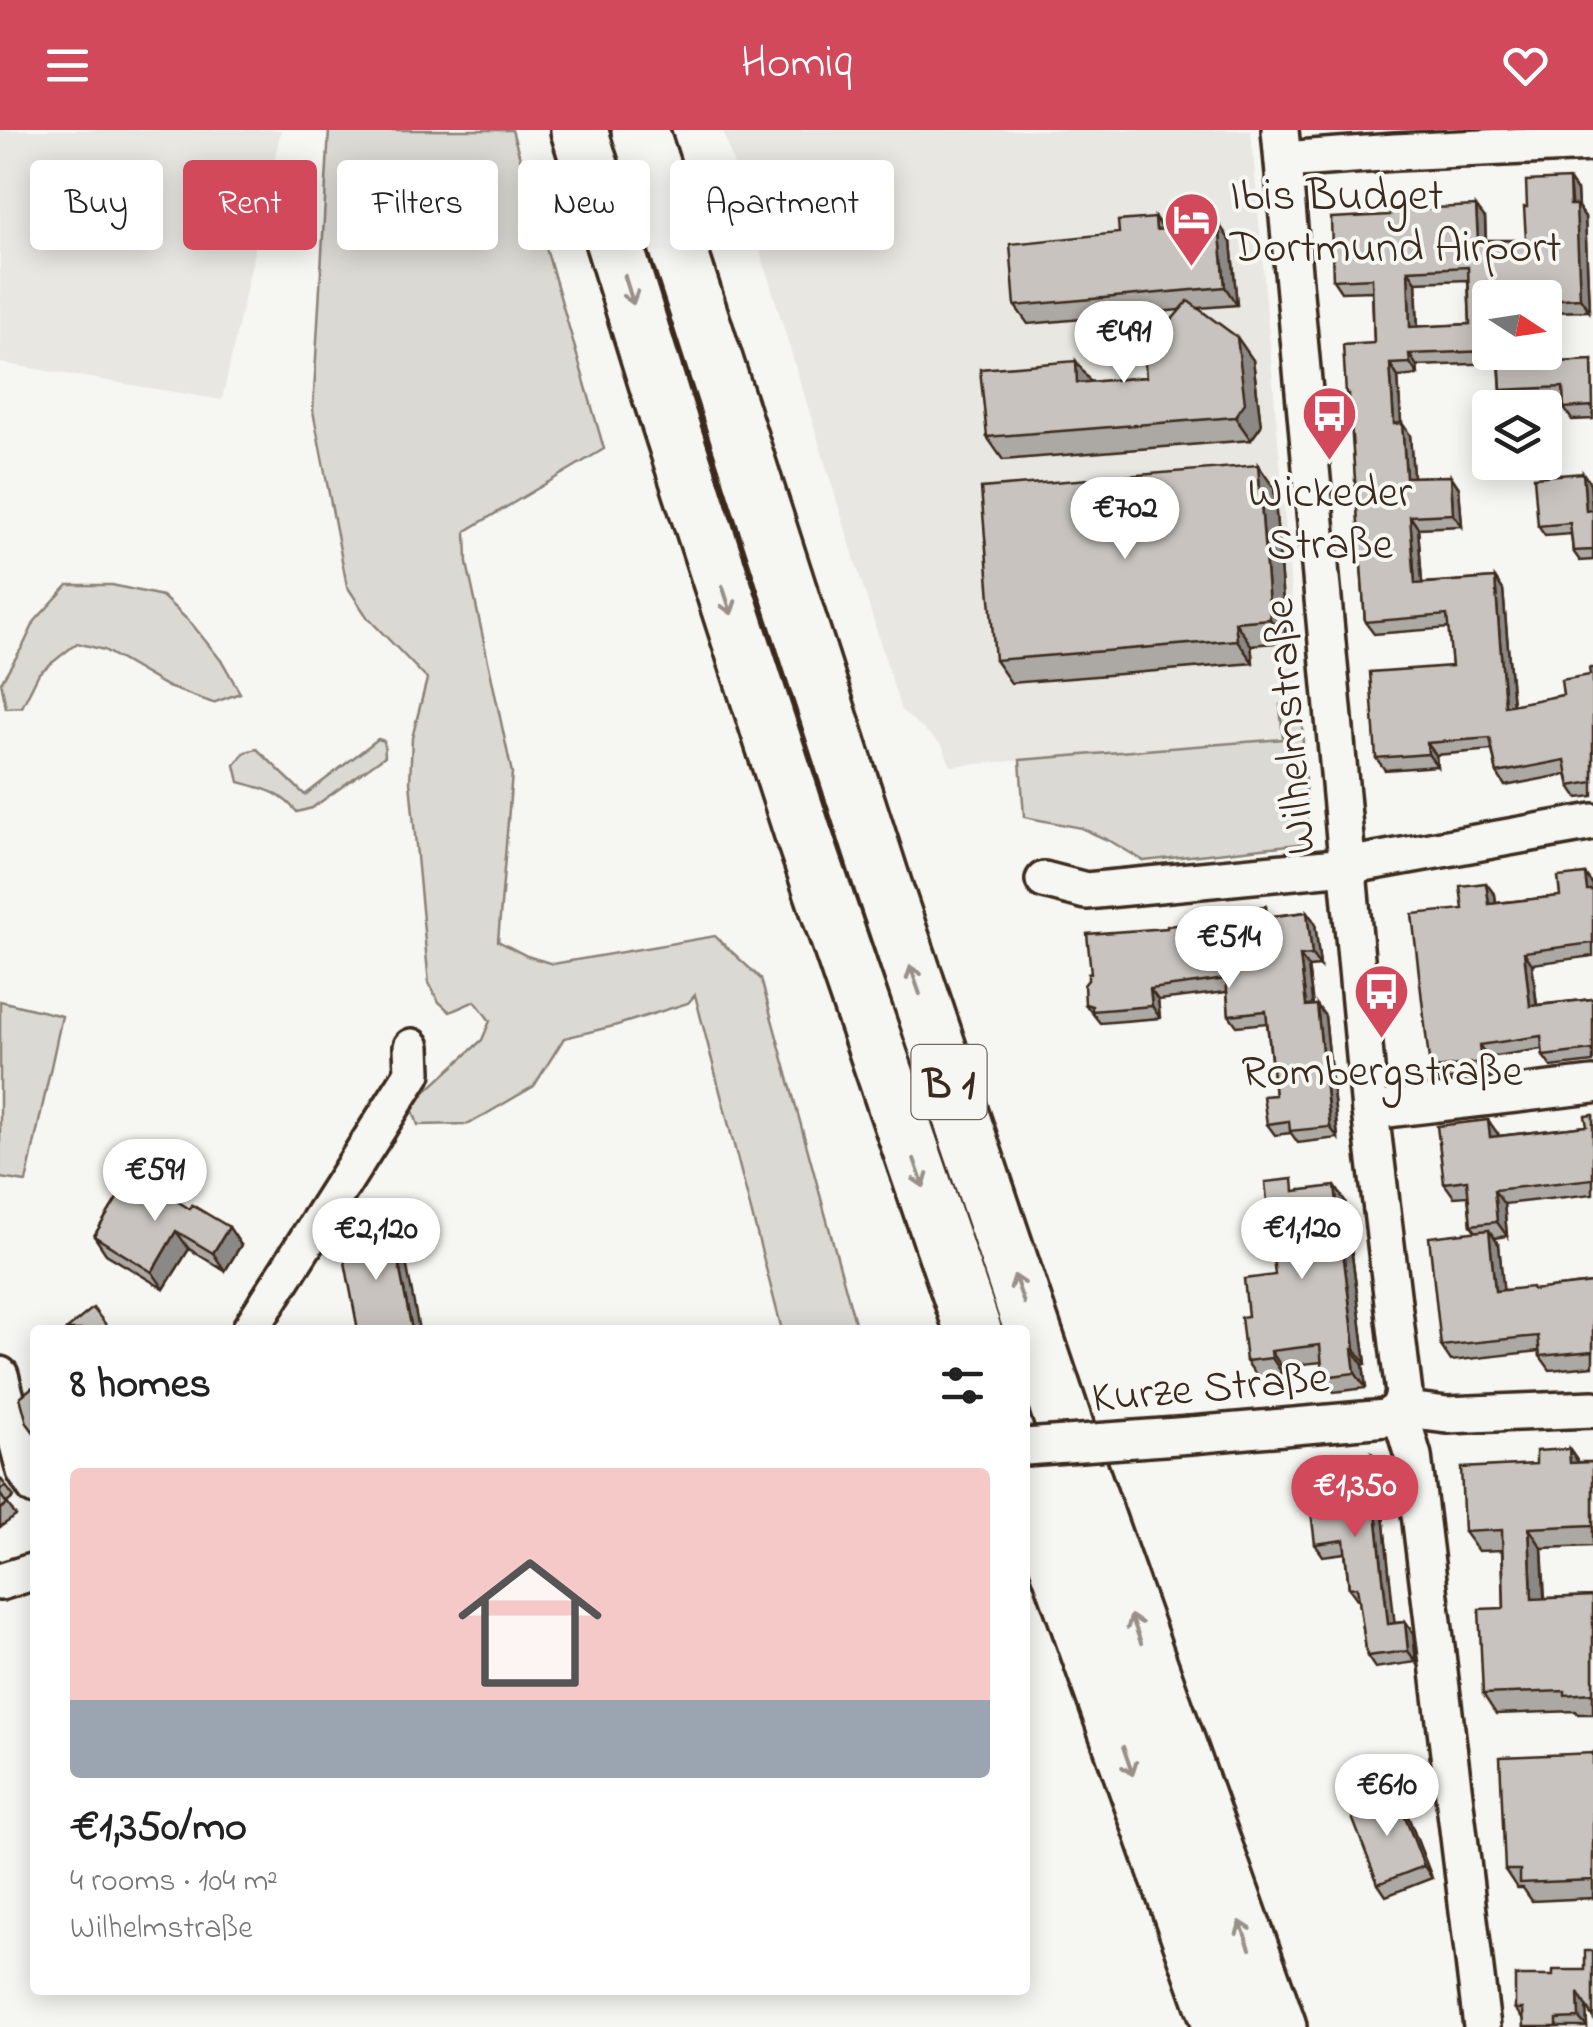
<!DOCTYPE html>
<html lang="en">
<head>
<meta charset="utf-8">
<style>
	:root { --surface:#fff; --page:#f6f6f6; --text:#222; --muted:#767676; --line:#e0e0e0; --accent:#d1495b }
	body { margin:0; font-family:"Indie Flower",sans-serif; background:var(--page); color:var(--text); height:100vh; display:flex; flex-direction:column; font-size:38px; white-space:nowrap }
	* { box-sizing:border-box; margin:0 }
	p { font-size:32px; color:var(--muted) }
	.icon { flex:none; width:55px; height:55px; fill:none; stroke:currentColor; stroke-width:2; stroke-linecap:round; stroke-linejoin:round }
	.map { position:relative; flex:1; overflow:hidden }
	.panel { position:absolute; left:30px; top:1195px; width:1000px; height:670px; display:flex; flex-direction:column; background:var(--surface); border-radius:10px; box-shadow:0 5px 25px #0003 }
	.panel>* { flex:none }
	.top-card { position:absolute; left:30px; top:30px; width:1000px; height:90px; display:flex; gap:20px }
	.needle { width:65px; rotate:102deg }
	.controls { position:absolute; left:1472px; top:150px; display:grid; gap:20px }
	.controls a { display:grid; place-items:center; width:90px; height:90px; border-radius:10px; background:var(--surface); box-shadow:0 5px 25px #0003; font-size:50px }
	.price { position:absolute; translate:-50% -85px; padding:0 22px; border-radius:35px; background:#fff; color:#222; font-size:32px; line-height:65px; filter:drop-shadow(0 2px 5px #0008) }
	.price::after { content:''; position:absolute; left:50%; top:60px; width:30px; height:22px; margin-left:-15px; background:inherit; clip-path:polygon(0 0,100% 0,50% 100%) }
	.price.selected { background:var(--accent); color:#fff }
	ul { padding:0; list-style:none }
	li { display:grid; align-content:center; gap:20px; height:530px; padding:0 40px }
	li+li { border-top:2px solid var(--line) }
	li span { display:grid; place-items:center; height:310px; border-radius:10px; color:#555 }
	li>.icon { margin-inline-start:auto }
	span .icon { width:180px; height:180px; fill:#fffc; stroke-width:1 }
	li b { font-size:42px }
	h2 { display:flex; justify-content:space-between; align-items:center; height:120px; padding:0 40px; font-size:42px }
	.chip { padding:0 35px; border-radius:10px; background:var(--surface); box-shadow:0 5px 25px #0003; font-size:35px; line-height:90px }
	.chip.selected { background:var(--accent); color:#fff }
	header { display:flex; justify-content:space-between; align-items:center; height:130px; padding:0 40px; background:var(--accent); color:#fff; font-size:45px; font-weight:600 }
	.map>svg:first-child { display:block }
	.built { fill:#e8e7e2 }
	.green { fill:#dad9d3; stroke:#8a8278; stroke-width:2.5 }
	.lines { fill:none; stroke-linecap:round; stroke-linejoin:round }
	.minor-casing { stroke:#3b2a1e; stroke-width:42 }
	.motorway-casing { stroke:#3b2a1e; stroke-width:62 }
	.minor { stroke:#f6f6f2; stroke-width:35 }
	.motorway { stroke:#f6f6f2; stroke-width:55 }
	.minor-bridge-casing { stroke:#3b2a1e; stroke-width:42; stroke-linecap:butt }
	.minor-bridge { stroke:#f6f6f2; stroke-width:35 }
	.wall { fill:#aca8a3; stroke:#3b2a1e; stroke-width:2.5; fill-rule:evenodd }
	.shaded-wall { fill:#8c8885; stroke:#3b2a1e; stroke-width:2.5 }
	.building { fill:#c8c3be; stroke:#3b2a1e; stroke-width:2.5; fill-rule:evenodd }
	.oneway { stroke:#989088 }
	.labels { text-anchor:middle; stroke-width:8; stroke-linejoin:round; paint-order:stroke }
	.shield { fill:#f6f6f2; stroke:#73675e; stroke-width:2.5 }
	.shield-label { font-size:42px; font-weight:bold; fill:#3b2a1e }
	.poi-label { font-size:45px; fill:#3b2a1e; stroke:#f6f6f2 }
	.street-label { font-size:45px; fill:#3b2a1e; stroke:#f6f6f2 }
</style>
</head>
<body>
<header><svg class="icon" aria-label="menu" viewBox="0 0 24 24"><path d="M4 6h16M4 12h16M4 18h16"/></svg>Homiq<svg class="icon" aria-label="heart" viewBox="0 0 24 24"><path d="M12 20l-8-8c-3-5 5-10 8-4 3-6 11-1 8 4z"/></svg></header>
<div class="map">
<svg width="1593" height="1897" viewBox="0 0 1593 1897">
	<rect width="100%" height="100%" fill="#f6f6f2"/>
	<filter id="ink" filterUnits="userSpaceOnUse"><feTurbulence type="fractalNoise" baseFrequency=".01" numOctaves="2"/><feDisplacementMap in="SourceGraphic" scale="20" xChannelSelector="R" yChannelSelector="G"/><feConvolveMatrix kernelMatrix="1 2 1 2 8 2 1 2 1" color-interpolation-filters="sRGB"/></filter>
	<g filter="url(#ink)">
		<g class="built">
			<polygon points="0,0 281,0 222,270 0,233"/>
			<polygon points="723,0 1251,0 1301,574 1280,575 1283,609 951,636 942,615 901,580"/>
		</g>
		<g class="green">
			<polygon points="329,0 512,0 604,319 466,401 467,433 512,643 498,811 527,826 553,834 715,806 761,849 857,1200 782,1200 695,865 688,873 614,896 564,908 534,956 469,994 418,995 411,975 482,910 490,891 475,871 450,882 439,872 429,854 410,652 412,608 427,549 367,487 347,456 313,281"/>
			<polygon points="68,455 112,455 162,466 192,494 223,533 240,563 213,573 168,557 104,520 77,513 39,543 22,577 6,578 1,552 23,516 35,491"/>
			<polygon points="1301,574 1308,713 1144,731 1112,712 1081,698 1024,687 1020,630 1283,609 1280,575"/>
			<path d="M378,609L384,611L385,626L312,678L297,682C279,661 265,659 239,652L235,635L245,622L257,619L305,665Z"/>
			<polygon points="0,871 62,886 26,1052 0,1048"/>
		</g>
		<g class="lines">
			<defs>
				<g id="minor">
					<polyline points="1280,0 1370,981 1404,1264 1399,1279 1413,1326 1482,1897"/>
					<polyline points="1283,30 1395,22 1593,13"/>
					<polyline points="1044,750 1086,761 1347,736 1593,692"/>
					<polyline points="1370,981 1593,955"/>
					<polyline points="250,1200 413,943 412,917"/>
					<polyline points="0,1245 25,1341 35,1357"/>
					<polyline points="1399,1279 1447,1285 1593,1279"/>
					<polyline points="1191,1305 1386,1288 1399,1279"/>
					<polyline points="0,1452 35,1441"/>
				</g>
				<g id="motorway">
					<polyline points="579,0 663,272 803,704 973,1200"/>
					<polyline points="640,0 885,761 1081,1344 1278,1897"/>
					<polyline points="1025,1341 1222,1897"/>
				</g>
			</defs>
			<use href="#minor" class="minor-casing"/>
			<use href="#motorway" class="motorway-casing"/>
			<use href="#minor" class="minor"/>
			<use href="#motorway" class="motorway"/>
			<defs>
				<polyline id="minor-bridge" points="1025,1317 1191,1305"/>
			</defs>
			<use href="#minor-bridge" class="minor-bridge-casing"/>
			<use href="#minor-bridge" class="minor-bridge"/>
		</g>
		<g class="wall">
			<path d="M1577,61L1578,77L1585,87L1589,181L1547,182L1549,233L1592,230L1593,289L1572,290L1564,278L1563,270L1509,272L1501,260L1499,233L1417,236L1418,245L1398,247L1401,293L1410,305L1413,347L1451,346L1459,358L1462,396L1418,398L1422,453L1495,448L1503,460L1513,575L1563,565L1590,545L1593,538V666L1578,668L1570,656L1567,644L1505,656L1497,643L1492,620L1436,625L1437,636L1385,640L1376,628L1452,536L1449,498L1374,504L1365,492L1350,269L1346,264L1374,213L1372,161L1341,162L1333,150L1485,88L1486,110H1526ZM1468,150L1470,194L1418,197L1416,152ZM1490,168H1545V222H1490Z"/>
			<polygon points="1155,88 1164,99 1231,112 1237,175 1198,178 1253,230 1261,296 1251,310 1003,330 987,307 1091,252 1146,247 1180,180 1028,194 1015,176 1119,103"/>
			<polygon points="1590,353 1593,380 1593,430 1580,431 1573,421 1571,404 1545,406 1538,396"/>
			<polygon points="1274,358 1286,512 1251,515 1253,533 1011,553 995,530"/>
			<polygon points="1585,744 1593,755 1593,826 1532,834 1537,875 1593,869 1593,932 1551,937 1543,926 1542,919 1488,927 1490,944 1438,951 1430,939 1463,779 1495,765 1496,773 1560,766"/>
			<polygon points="1307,782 1315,793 1320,836 1308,837 1313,875 1325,886 1338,1008 1298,1013 1291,1003 1275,1005 1267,994 1275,965 1267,893 1237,896 1229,885 1227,862 1158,870 1160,888 1100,893 1085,874 1091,843 1167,798"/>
			<polygon points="1593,985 1593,1064 1504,1074 1507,1106 1494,1108 1499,1115 1503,1160 1534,1160 1593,1153 1593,1236 1550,1240 1540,1226 1540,1221 1451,1231 1441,1216 1476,1102 1471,1095 1468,1066 1454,1067 1444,1053 1498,1004 1498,1006 1587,996"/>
			<polygon points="132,1044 241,1115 225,1141 189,1119 164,1159 106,1124 94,1106"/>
			<polygon points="1301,1060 1345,1071 1366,1234 1363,1235 1366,1258 1334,1262 1323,1247 1322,1232 1281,1236 1282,1243 1257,1246 1246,1231 1248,1186 1275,1145"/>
			<polygon points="1569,1319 1578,1332 1593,1332 1593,1416 1542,1418 1545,1468 1593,1466 1593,1584 1578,1584 1576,1581 1496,1584 1483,1564 1504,1478 1502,1420 1478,1421 1464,1402 1536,1334"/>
			<polygon points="1380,1335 1386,1384 1383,1385 1394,1493 1405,1492 1413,1503 1416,1532 1375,1538 1367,1526 1359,1469 1357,1469 1349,1458 1345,1423 1323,1426 1315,1414"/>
			<polygon points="0,1348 14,1367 7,1373 16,1386 0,1397"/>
			<polygon points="1593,1623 1593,1768 1532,1771 1523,1758 1517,1758 1505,1740"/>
			<polygon points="1404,1676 1432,1748 1386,1766 1378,1754"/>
			<polygon points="1586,1876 1587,1897 1524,1897 1524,1890 1515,1879"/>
		</g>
		<g class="shaded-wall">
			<polygon points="1569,49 1577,61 1578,77 1585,87 1589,181 1580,168"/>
			<polygon points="1476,76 1485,88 1486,123 1478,111"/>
			<polygon points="1155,88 1168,105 1156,100"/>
			<polygon points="1219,94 1231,112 1237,175 1225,157"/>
			<polygon points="1408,140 1416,152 1418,209 1410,197"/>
			<polygon points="1545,180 1547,182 1550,246 1541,233 1541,222 1545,222"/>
			<polygon points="1237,207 1253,230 1261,296 1251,310 1235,287"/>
			<polygon points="1409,224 1417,236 1418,245 1410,233"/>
			<polygon points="1076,231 1092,254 1077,253"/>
			<polygon points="1390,234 1398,247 1402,306 1394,294"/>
			<polygon points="1402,293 1410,305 1414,360 1406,347"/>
			<polygon points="1258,335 1274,358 1286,512 1270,489"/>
			<polygon points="1583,343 1590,353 1593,391 1586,381"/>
			<polygon points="1451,346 1459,358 1462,396 1453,384"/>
			<polygon points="1410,386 1418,398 1423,466 1415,454"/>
			<polygon points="1495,448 1503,460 1514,588 1505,576"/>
			<polygon points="1235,492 1251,515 1253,533 1237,510"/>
			<polygon points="1427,613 1436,625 1437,636 1428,624"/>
			<polygon points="1585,744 1593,755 1593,769 1587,760"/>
			<polygon points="1486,753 1495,765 1497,786 1489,774"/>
			<polygon points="1307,782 1315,793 1320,836 1312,825"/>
			<polygon points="1524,822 1532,834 1538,888 1530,876"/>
			<polygon points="1300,826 1308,837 1314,887 1306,876"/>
			<polygon points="1150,859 1158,870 1160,888 1152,876"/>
			<polygon points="1317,875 1325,886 1338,1008 1330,997"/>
			<polygon points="1479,915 1488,927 1490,944 1481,932"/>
			<polygon points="1488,990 1498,1004 1500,1021 1490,1007"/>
			<polygon points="1335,1056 1345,1071 1366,1234 1355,1219"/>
			<polygon points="1494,1060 1504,1074 1507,1106 1497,1092"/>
			<polygon points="229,1097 241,1115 225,1141 213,1123"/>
			<polygon points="1489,1100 1499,1115 1505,1175 1495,1161"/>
			<polygon points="176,1101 189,1119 164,1159 152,1142"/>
			<polygon points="392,1101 403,1116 419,1200 412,1200"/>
			<polygon points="1352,1219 1363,1235 1366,1258 1355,1243"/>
			<polygon points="1271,1221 1281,1236 1282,1243 1272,1228"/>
			<polygon points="1569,1319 1583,1339 1570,1333"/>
			<polygon points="1372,1324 1380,1335 1386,1384 1378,1373"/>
			<polygon points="1375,1373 1383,1385 1396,1506 1388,1494"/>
			<polygon points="1529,1398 1542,1418 1545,1488 1532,1469"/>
			<polygon points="1405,1492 1413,1503 1416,1532 1408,1521"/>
			<polygon points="1396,1664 1404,1676 1432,1748 1424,1736"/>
			<polygon points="1578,1863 1586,1873 1587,1897 1579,1888"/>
		</g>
		<g class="building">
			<path d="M1569,49L1570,75H1576L1580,168L1545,170V168H1490V221L1409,224L1410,233L1390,234L1394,294L1402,293L1406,347L1451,346L1453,384L1410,386L1415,454L1495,448L1505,576L1563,565L1561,550L1590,545L1589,538H1593V652L1570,656L1565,630L1497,643L1490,608L1427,613L1428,624L1376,628L1370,542L1452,536L1447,485L1365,492L1349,264H1346L1343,215L1374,213L1372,148L1333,150L1331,88L1390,85V80L1476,76L1478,111L1526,110L1524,77H1527L1526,51ZM1468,137L1470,194L1410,197L1408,140Z"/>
			<polygon points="1155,88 1156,100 1219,94 1225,157 1015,176 1010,114 1119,103 1118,91"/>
			<polygon points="1188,171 1237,207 1245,273 1235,287 987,307 980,239 1076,231 1077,253 1146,247 1144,222"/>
			<polygon points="1499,222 1541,222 1541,233 1592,230 1593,276 1564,278 1563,257 1501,260"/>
			<polygon points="1258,335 1270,489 1235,492 1237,510 995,530 981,358"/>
			<polygon points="1583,343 1586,381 1593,380 1593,420 1573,421 1570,393 1538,396 1534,347"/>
			<polygon points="1585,744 1587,760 1593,760 1593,813 1524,822 1530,876 1593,869 1593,920 1543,926 1541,906 1479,915 1481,932 1430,939 1412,784 1463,779 1460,756 1486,753 1489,774 1560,766 1558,747"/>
			<polygon points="1266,776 1267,787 1307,782 1312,825 1300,826 1306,876 1317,875 1330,997 1290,1001 1289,991 1267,994 1263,966 1275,965 1266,881 1229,885 1226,849 1150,859 1152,876 1092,881 1092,876 1085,874 1084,855 1088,850 1088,844 1091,843 1087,804 1167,798 1167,796 1240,787 1239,779"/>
			<polygon points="1593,985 1593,1049 1494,1060 1497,1092 1471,1095 1467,1050 1444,1053 1437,996 1488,990 1490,1007 1587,996 1585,986"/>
			<polygon points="132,1044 190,1079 192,1075 229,1097 213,1123 176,1101 152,1142 94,1106"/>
			<polygon points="1293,1049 1294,1061 1335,1056 1355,1219 1352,1219 1355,1243 1323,1247 1320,1215 1271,1221 1272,1228 1246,1231 1241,1187 1248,1186 1244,1149 1275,1145 1265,1052"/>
			<polygon points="1489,1100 1495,1161 1532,1157 1533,1160 1593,1153 1593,1221 1540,1226 1538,1206 1441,1216 1429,1107"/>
			<polygon points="392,1101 412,1200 358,1200 341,1111"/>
			<polygon points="93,1178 110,1200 66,1200"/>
			<polygon points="35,1255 35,1304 27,1293 20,1267"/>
			<polygon points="1569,1319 1570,1333 1593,1332 1593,1395 1529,1398 1532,1469 1593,1466 1593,1563 1565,1565 1565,1561 1483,1564 1479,1479 1504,1478 1502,1400 1464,1402 1461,1338 1536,1334 1536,1321"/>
			<polygon points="1372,1324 1378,1373 1375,1373 1388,1494 1405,1492 1408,1521 1367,1526 1357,1457 1349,1458 1344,1410 1315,1414 1305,1332"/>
			<polygon points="0,1348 6,1356 0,1360"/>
			<polygon points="0,1364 7,1374 0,1379"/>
			<polygon points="1593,1623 1593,1750 1520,1753 1520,1740 1505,1740 1500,1627"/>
			<polygon points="1396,1664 1424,1736 1378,1754 1350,1682"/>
			<polygon points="1585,1821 1593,1821 1593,1888 1578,1863 1579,1888 1557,1889 1557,1897 1524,1897 1523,1879 1515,1879 1515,1846 1553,1846 1553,1840 1585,1840"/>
		</g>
		<defs><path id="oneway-shaft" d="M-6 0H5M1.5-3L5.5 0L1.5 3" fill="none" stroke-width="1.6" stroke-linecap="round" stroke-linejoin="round" transform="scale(2.5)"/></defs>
		<g class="oneway">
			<use href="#oneway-shaft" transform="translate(629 160) rotate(73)"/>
			<use href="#oneway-shaft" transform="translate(727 470) rotate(72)"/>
			<use href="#oneway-shaft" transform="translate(915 850) rotate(-109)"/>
			<use href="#oneway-shaft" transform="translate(919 1043) rotate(71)"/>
			<use href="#oneway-shaft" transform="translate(1019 1159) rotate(-109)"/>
			<use href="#oneway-shaft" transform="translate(1136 1499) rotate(-110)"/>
			<use href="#oneway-shaft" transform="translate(1128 1631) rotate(71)"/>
			<use href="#oneway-shaft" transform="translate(1245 1805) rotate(-110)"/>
		</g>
	</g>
	<defs>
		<symbol id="hotel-pin" viewBox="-11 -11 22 30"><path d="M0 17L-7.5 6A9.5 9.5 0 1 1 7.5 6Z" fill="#d1495b" stroke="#f6f6f2"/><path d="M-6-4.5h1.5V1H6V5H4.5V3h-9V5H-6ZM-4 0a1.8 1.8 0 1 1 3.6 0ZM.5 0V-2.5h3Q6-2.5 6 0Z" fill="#fff"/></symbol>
		<symbol id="bus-pin" viewBox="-11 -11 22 30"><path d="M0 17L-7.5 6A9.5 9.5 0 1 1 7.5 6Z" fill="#d1495b" stroke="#f6f6f2"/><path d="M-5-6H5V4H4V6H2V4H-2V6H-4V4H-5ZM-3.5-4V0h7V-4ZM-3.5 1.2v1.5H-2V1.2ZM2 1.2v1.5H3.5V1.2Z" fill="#fff"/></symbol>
	</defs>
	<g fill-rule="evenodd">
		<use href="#hotel-pin" x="1160" y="58" width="63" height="86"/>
		<use href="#bus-pin" x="1298" y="252" width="63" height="86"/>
		<use href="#bus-pin" x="1350" y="830" width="63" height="86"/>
	</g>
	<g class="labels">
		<rect class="shield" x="911.5" y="915" width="75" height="74" rx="8"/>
		<g class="shield-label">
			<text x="949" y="967">B 1</text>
		</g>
		<g class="poi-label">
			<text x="1230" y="79" text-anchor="start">Ibis Budget<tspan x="1230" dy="52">Dortmund Airport</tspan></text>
			<text x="1330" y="376">Wickeder<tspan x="1330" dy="52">Straße</tspan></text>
			<text x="1382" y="955">Rombergstraße</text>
		</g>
		<g class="street-label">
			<text transform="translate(1287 597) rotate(-95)" y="16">Wilhelmstraße</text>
			<text transform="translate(1210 1255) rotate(-5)" y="16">Kurze Straße</text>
		</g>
	</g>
</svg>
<div class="controls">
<a><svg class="needle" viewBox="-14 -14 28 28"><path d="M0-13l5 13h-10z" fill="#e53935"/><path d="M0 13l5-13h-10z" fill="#767676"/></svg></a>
<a><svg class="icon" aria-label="layers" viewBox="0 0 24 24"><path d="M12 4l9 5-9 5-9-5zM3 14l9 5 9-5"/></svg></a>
</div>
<b class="price" style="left:1124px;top:256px">€491</b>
<b class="price" style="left:1125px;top:432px">€702</b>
<b class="price" style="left:1229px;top:861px">€514</b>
<b class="price" style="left:155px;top:1094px">€591</b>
<b class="price" style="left:1302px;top:1152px">€1,120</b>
<b class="price" style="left:376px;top:1153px">€2,120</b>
<b class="price selected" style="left:1355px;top:1410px">€1,350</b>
<b class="price" style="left:1387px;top:1709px">€610</b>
<div class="top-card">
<a class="chip">Buy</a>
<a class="chip selected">Rent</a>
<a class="chip">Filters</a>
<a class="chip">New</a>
<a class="chip">Apartment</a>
</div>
<section class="panel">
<h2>8 homes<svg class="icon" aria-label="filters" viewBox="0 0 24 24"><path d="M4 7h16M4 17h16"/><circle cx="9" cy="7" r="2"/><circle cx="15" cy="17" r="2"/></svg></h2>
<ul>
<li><span style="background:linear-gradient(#f6c9c9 75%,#9aa5b1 0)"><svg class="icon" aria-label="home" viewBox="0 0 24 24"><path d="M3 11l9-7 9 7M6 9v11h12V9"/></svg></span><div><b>€1,350/mo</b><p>4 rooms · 104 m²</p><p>Wilhelmstraße</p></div></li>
</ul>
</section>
</div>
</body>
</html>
